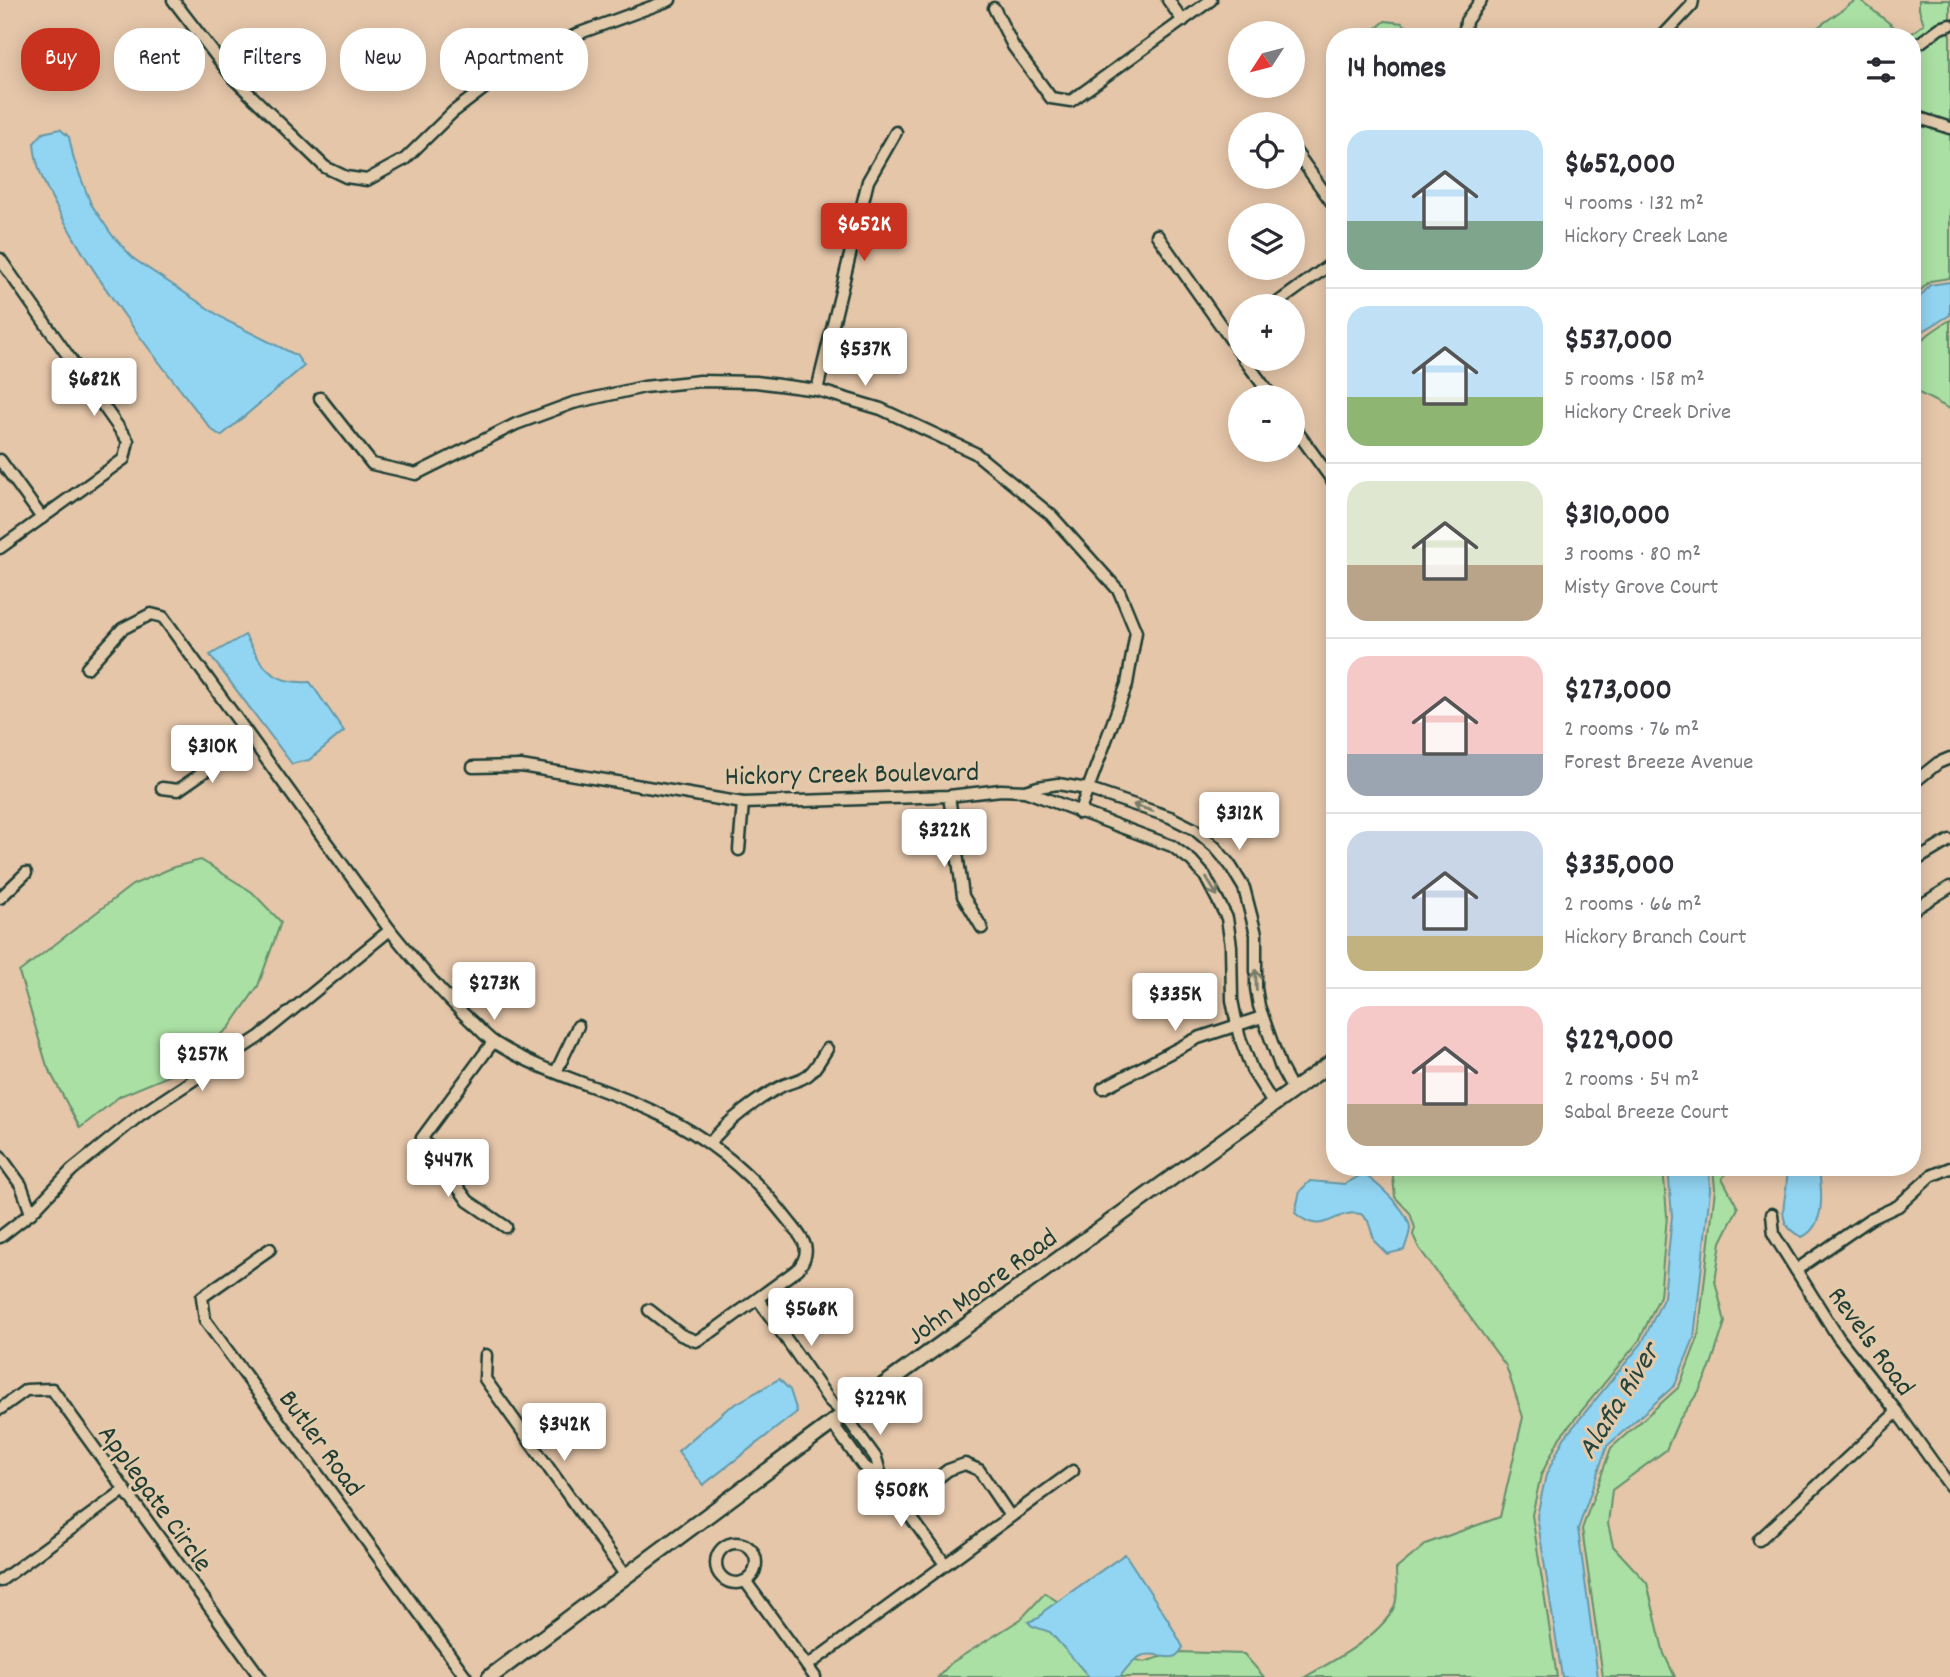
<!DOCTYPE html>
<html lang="en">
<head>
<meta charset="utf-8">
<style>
	:root { --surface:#fff; --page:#f7f7f7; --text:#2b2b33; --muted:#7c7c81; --line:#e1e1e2; --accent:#c8321e }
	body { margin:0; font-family:Dekko,sans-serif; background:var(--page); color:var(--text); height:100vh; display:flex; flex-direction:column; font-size:26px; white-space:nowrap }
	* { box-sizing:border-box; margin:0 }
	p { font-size:23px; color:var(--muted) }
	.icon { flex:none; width:38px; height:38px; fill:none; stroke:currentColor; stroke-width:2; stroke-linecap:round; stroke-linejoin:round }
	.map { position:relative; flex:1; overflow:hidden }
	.panel { position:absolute; left:1326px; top:28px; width:595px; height:1148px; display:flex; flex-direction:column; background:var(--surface); border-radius:28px; box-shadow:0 4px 18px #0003 }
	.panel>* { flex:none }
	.top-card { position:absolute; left:21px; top:28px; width:665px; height:63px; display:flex; gap:14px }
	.needle { width:46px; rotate:234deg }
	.fabs { position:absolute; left:1228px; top:21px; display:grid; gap:14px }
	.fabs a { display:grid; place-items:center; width:77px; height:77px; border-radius:50%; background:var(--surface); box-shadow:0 4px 18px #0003; font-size:35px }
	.price { position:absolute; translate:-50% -60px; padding:0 16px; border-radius:7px; background:#fff; color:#222; font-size:23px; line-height:46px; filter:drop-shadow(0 2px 4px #0008) }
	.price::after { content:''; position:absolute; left:50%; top:42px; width:21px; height:16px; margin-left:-10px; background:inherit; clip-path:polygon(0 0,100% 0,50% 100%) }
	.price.on { background:var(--accent); color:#fff }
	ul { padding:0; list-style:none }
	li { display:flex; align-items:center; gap:21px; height:175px; padding:0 21px }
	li+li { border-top:2px solid var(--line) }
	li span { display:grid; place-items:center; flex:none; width:196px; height:140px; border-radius:21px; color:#555 }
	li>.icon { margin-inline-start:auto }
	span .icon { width:84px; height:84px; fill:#fffc; stroke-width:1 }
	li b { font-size:30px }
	h2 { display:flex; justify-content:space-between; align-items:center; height:84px; padding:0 21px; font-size:30px }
	.chip { padding:0 24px; border-radius:28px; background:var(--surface); box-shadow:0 4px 18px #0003; font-size:24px; line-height:63px }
	.chip.on { background:var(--accent); color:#fff }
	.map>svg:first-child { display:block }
	.green { fill:#aae0a3; stroke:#648e6c; stroke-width:2 }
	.water { fill:#92d5f3; stroke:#6498a7; stroke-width:2 }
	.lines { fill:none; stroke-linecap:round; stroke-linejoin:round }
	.street-casing { stroke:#1f3d34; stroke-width:15 }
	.secondary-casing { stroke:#1f3d34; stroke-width:19 }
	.street { stroke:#e3caab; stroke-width:10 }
	.secondary { stroke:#e3caab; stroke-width:14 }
	.oneway { stroke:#777c6a }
	.labels { text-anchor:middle; stroke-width:6; stroke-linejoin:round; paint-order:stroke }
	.street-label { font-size:28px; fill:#1f3d34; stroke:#e3caab }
	.water-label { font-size:30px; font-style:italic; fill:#25453e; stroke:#e3caab }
</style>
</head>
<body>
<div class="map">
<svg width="1950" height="1677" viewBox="0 0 1950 1677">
	<rect width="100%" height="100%" fill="#e5c6a9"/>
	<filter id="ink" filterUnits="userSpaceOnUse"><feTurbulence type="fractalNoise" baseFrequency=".0143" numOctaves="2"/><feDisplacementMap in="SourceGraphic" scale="14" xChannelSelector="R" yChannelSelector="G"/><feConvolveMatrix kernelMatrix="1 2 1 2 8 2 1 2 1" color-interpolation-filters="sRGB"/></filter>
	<g filter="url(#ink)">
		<g class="green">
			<polygon points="1856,0 1860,0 1907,37 1924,24 1919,9 1919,0 1950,0 1950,278 1930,281 1913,298 1913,37 1804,37"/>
			<polygon points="1385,21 1402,23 1422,37 1366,37"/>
			<path d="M1950,320V409L1913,390C1913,347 1912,343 1950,320Z"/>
			<polygon points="201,860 252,892 281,922 258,986 229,1028 171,1075 120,1096 80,1128 47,1066 19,972 132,885 174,867"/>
			<path d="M1392,1167H1663L1667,1216L1660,1296L1639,1341L1560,1437L1541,1475L1532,1515L1557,1677H1305C1332,1662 1382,1635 1394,1607C1399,1597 1396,1580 1396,1569L1428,1543L1500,1517L1523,1417L1506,1366L1419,1248L1413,1235L1415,1228L1410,1213L1395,1197Z"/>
			<polygon points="1713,1167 1734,1167 1722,1178 1738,1208 1721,1242 1715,1281 1725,1322 1710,1368 1699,1391 1679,1420 1666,1450 1612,1490 1608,1524 1613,1546 1647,1583 1664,1654 1675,1677 1603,1677 1582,1529 1611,1448 1679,1387 1698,1338 1715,1189"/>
			<polygon points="1045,1593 1092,1625 1117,1655 1144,1662 1177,1652 1244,1654 1264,1677 938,1677 951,1663 1021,1619"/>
		</g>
		<g class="water">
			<path d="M60,129L69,137L74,160L91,204L112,235L134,259L227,321L296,355L304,366L221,436L211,429C159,362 106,297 65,222C51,197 36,173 34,143L43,133Z"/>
			<polygon points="1950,282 1950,315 1920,333 1913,346 1913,305 1930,285"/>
			<path d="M245,635C262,666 271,685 310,682L344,731L309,760L292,764L210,655Z"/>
			<polygon points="1668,1167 1709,1167 1710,1190 1694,1338 1675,1385 1607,1446 1578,1529 1598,1677 1562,1677 1537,1516 1546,1475 1564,1438 1642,1343 1664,1297 1672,1216"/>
			<path d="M1786,1167H1818L1819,1170C1822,1192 1826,1226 1802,1237C1767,1222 1793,1192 1786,1167Z"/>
			<path d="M1363,1174C1377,1183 1409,1211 1410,1228C1410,1234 1406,1243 1404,1250L1387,1254L1375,1242L1368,1221L1361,1214C1334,1208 1325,1239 1295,1213L1300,1191L1310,1181L1345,1184Z"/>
			<polygon points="779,1379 790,1390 797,1412 703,1485 678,1451 727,1409"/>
			<path d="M1125,1554L1167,1618L1183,1647C1173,1668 1159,1649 1141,1656C1132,1660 1126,1669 1120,1677H1089L1050,1632L1032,1626L1028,1622L1039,1618L1044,1611Z"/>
		</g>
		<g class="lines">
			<defs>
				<g id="street">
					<polyline points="173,0 233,78 325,167 346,177 367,180 405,159 453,112 516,64 580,33 670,0"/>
					<polyline points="1168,0 1183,21"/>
					<polyline points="994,8 1013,46 1051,98 1071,101 1211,0"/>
					<polyline points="1464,37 1466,21 1481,0"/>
					<polyline points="1662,37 1692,5 1693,0"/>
					<polyline points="1913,48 1940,28 1950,25"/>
					<polyline points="1913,116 1950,128"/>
					<polyline points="1293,148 1335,207"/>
					<polyline points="1157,235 1241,354"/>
					<polyline points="0,259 128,441 124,459 0,548"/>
					<polyline points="1273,306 1335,261"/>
					<polyline points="1230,338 1241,330"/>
					<polyline points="1244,359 1272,397"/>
					<polyline points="817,390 868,181 896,132"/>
					<polyline points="320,398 372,464 416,474 516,424 573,403 644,387 700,381 756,382 817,390 881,409 975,453 1051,515 1119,591 1136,632 1127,684 1079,813"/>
					<polyline points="1293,426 1335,484"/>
					<polyline points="0,460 42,518"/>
					<path d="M87,668L122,629L151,614L163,617L390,930C416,962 441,993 471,1021C479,1028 486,1037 495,1043C546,1075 607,1088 661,1115C712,1140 753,1175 787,1219C801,1237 815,1248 798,1269L713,1331L696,1341L681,1335L649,1310"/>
					<polyline points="473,767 521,766 743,803 949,796 1001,790 1025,791 1038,787 1058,784 1087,789 1170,817 1194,829 1215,847 1230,865 1244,888 1256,934 1256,988 1259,1006 1281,1068 1293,1090"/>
					<polyline points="1913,783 1938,763 1950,758"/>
					<polyline points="162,788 178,790 251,739"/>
					<polyline points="1025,791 1172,846 1192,861 1205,876 1227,918 1231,946 1232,1000 1239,1035 1252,1070 1274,1105"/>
					<polyline points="949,796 963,896 982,928"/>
					<polyline points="739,850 743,803"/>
					<polyline points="1913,862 1950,840"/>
					<polyline points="0,898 26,873"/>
					<polyline points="1913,910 1950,887"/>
					<polyline points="493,1042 422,1138 468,1201 506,1227"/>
					<polyline points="556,1072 578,1026"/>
					<polyline points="1103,1088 1198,1038 1262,1017"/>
					<path d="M710,1143C726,1122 758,1098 782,1086C790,1082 800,1081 808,1075C816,1069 821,1058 827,1049"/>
					<polyline points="0,1156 21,1185 31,1213"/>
					<polyline points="1772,1214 1774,1235 1838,1337 1897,1412 1950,1486"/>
					<polyline points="0,1237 31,1213 72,1170 140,1115 259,1037 390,930"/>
					<polyline points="270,1249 202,1297 205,1320 466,1677"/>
					<polyline points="1796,1270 1870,1219 1898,1206 1931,1176 1950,1168"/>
					<polyline points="758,1299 829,1400 844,1414 876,1458 881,1476"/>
					<polyline points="486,1355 485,1379 626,1576"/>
					<polyline points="0,1409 26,1390 52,1389 260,1677"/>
					<polyline points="832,1423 863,1466 881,1476 945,1564"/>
					<polyline points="903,1505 948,1470 965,1464 979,1470 1010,1516"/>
					<polyline points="1759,1540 1897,1412"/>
					<circle cx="736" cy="1563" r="20"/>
					<polyline points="0,1581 123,1491"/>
					<polyline points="746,1582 815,1677"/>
					<polyline points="807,1666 1073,1471"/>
				</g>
				<polyline id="secondary" points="490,1677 844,1414 1335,1060"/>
			</defs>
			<use href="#street" class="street-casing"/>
			<use href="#secondary" class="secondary-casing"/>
			<use href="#street" class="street"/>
			<use href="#secondary" class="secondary"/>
		</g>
		<defs><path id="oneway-shaft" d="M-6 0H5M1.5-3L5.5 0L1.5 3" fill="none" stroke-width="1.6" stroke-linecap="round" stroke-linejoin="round" transform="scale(1.75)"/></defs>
		<g class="oneway">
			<use href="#oneway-shaft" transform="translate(1143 808) rotate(-161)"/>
			<use href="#oneway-shaft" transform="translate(1212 887) rotate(59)"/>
			<use href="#oneway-shaft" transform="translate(1256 980) rotate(-92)"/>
		</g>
	</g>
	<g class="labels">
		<g class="street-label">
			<text transform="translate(852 772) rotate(-1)" y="10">Hickory Creek Boulevard</text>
			<text transform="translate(981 1285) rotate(-36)" y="10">John Moore Road</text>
			<text transform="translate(1873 1340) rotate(54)" y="10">Revels Road</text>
			<text transform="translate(323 1442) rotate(54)" y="10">Butler Road</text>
			<text transform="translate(157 1497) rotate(54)" y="10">Applegate Circle</text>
		</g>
		<g class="water-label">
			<text transform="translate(1617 1400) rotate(-58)" y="10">Alafia River</text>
		</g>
	</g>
</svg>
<div class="fabs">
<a><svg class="needle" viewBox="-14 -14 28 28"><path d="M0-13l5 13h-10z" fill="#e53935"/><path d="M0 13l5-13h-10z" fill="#7c7c81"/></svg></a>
<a><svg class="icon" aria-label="locate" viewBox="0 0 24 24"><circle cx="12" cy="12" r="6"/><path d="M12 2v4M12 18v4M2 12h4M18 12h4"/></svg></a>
<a><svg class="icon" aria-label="layers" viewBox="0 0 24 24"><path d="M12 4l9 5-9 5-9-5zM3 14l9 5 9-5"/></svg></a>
<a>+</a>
<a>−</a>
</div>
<b class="price on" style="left:864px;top:263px">$652K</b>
<b class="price" style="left:865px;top:388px">$537K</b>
<b class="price" style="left:94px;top:418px">$682K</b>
<b class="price" style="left:212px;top:785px">$310K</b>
<b class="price" style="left:1239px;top:852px">$312K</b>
<b class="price" style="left:944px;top:869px">$322K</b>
<b class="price" style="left:494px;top:1022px">$273K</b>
<b class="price" style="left:1175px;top:1033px">$335K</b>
<b class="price" style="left:202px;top:1093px">$257K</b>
<b class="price" style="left:448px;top:1199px">$447K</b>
<b class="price" style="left:811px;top:1348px">$568K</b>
<b class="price" style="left:880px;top:1437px">$229K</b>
<b class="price" style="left:564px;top:1463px">$342K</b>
<b class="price" style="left:901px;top:1529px">$508K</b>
<div class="top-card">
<a class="chip on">Buy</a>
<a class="chip">Rent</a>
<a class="chip">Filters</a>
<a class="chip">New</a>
<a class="chip">Apartment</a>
</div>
<section class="panel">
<h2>14 homes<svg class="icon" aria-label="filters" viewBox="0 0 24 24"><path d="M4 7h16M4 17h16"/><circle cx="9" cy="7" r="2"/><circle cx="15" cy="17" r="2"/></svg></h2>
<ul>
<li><span style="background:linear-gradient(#bfe0f5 65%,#7fa58c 0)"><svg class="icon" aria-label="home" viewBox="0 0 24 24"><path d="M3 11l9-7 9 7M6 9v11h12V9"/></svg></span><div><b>$652,000</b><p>4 rooms · 132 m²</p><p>Hickory Creek Lane</p></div></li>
<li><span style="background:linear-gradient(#bfe0f5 65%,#8fb573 0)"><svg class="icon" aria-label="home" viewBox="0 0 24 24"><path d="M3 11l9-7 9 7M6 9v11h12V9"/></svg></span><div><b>$537,000</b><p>5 rooms · 158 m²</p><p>Hickory Creek Drive</p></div></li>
<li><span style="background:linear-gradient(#dfe7d0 60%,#b9a48a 0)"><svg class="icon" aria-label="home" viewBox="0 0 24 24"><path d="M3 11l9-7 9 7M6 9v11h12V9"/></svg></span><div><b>$310,000</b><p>3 rooms · 80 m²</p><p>Misty Grove Court</p></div></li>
<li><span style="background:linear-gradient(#f6c9c9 70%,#9aa5b1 0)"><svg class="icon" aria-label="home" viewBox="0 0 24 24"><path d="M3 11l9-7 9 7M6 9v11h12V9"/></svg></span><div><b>$273,000</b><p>2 rooms · 76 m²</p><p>Forest Breeze Avenue</p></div></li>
<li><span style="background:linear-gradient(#c9d6e8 75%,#c2b280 0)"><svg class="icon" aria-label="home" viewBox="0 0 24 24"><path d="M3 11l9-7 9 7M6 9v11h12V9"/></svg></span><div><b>$335,000</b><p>2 rooms · 66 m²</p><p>Hickory Branch Court</p></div></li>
<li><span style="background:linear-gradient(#f6c9c9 70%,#b9a48a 0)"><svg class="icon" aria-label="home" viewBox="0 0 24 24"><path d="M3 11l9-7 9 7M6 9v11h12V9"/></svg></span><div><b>$229,000</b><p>2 rooms · 54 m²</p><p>Sabal Breeze Court</p></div></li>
</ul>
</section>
</div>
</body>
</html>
